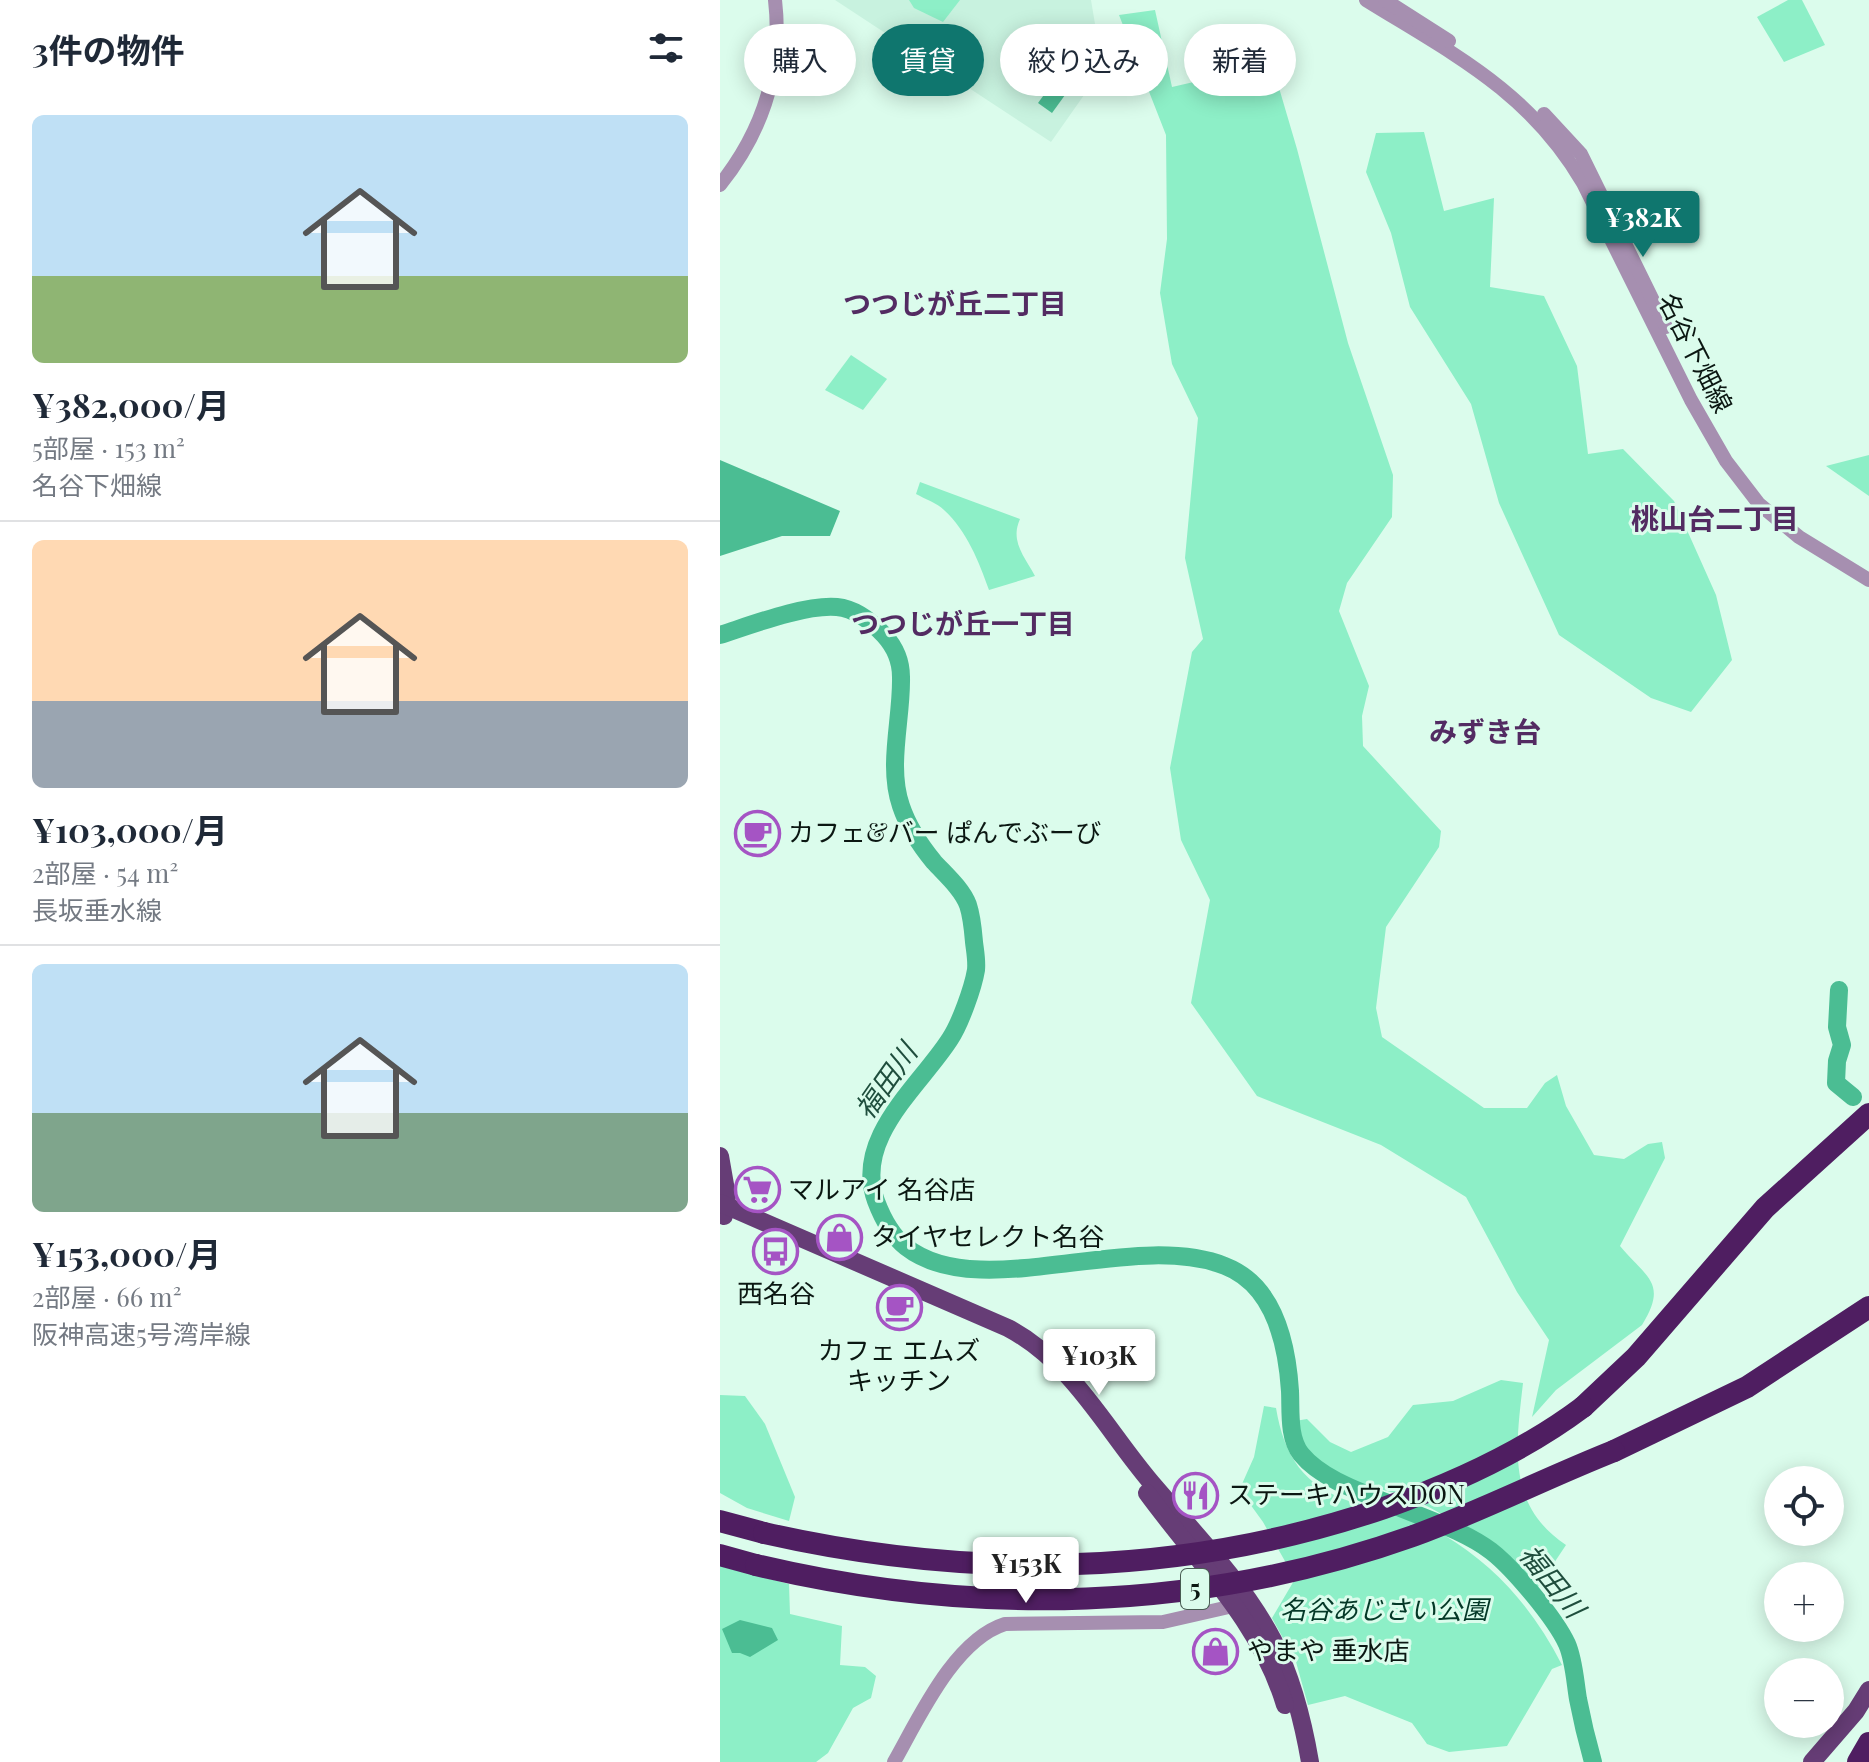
<!DOCTYPE html>
<html lang="ja">
<head>
<meta charset="utf-8">
<style>
	:root { --surface:#fff; --page:#f2f2f3; --text:#1f2937; --muted:#747a83; --line:#e0e1e3; --accent:#0f766e }
	body { margin:0; font-family:"Playfair Display","Noto Sans JP",serif; background:var(--page); color:var(--text); height:100vh; display:flex; flex-direction:column; font-size:30px; white-space:nowrap }
	* { box-sizing:border-box; margin:0 }
	p { font-size:26px; color:var(--muted) }
	.icon { flex:none; width:44px; height:44px; fill:none; stroke:currentColor; stroke-width:2; stroke-linecap:round; stroke-linejoin:round }
	.map { position:relative; flex:1; overflow:hidden }
	.drawer { display:flex; flex-direction:column; background:var(--surface); width:720px }
	.drawer>* { flex:none }
	.top-card { position:absolute; left:24px; top:24px; width:760px; height:72px; display:flex; gap:16px }
	.fabs { position:absolute; left:1044px; top:1466px; display:grid; gap:16px }
	.fabs a { display:grid; place-items:center; width:80px; height:80px; border-radius:50%; background:var(--surface); box-shadow:0 4px 20px #0003; font-size:40px }
	.price { position:absolute; translate:-50% -68px; padding:0 18px; border-radius:8px; background:#fff; color:#222; font-size:26px; line-height:52px; filter:drop-shadow(0 2px 4px #0008) }
	.price::after { content:''; position:absolute; left:50%; top:48px; width:24px; height:18px; margin-left:-12px; background:inherit; clip-path:polygon(0 0,100% 0,50% 100%) }
	.price.selected { background:var(--accent); color:#fff }
	ul { padding:0; list-style:none }
	li { display:grid; align-content:center; gap:16px; height:424px; padding:0 32px }
	li+li { border-top:2px solid var(--line) }
	li span { display:grid; place-items:center; height:248px; border-radius:12px; color:#555 }
	li>.icon { margin-inline-start:auto }
	span .icon { width:144px; height:144px; fill:#fffc; stroke-width:1 }
	li b { font-size:34px }
	h2 { display:flex; justify-content:space-between; align-items:center; height:96px; padding:0 32px; font-size:34px }
	.chip { padding:0 28px; border-radius:36px; background:var(--surface); box-shadow:0 4px 20px #0003; font-size:28px; line-height:72px }
	.chip.selected { background:var(--accent); color:#fff }
	main { display:flex; flex:1; min-height:0 }
	.map>svg:first-child { display:block }
	.built { fill:#c8f2df }
	.green { fill:#8defc7 }
	.water { fill:#4bbd93 }
	.lines { fill:none; stroke-linecap:round; stroke-linejoin:round }
	.river { stroke:#4bbd93; stroke-width:18 }
	.minor { stroke:#a68fb0; stroke-width:14 }
	.major { stroke:#663d76; stroke-width:18 }
	.highway { stroke:#4f1e61; stroke-width:22 }
	.highway-bridge { stroke:#4f1e61; stroke-width:22 }
	.labels { text-anchor:middle; stroke-width:6; stroke-linejoin:round; paint-order:stroke }
	.shield { fill:#dbfcec; stroke:#495c53; stroke-width:2 }
	.shield-label { font-size:24px; font-weight:bold; fill:#0b1712 }
	.street-label { font-size:26px; fill:#0b1712; stroke:#dbfcec }
	.poi-label { font-size:26px; fill:#0b1712; stroke:#dbfcec; text-anchor:start }
	.park-label { font-size:26px; font-style:italic; fill:#043827; stroke:#dbfcec }
	.neighbourhood-label { font-size:28px; font-weight:bold; fill:#532b62; stroke:#dbfcec }
	.water-label { font-size:28px; font-style:italic; fill:#1f4e3d; stroke:#dbfcec }
</style>
</head>
<body>
<main>
<section class="drawer">
<h2>3件の物件<svg class="icon" aria-label="filters" viewBox="0 0 24 24"><path d="M4 7h16M4 17h16"/><circle cx="9" cy="7" r="2"/><circle cx="15" cy="17" r="2"/></svg></h2>
<ul>
<li><span style="background:linear-gradient(#bfe0f5 65%,#8fb573 0)"><svg class="icon" aria-label="home" viewBox="0 0 24 24"><path d="M3 11l9-7 9 7M6 9v11h12V9"/></svg></span><div><b>¥382,000/月</b><p>5部屋 · 153 m²</p><p>名谷下畑線</p></div></li>
<li><span style="background:linear-gradient(#ffd9b3 65%,#9aa5b1 0)"><svg class="icon" aria-label="home" viewBox="0 0 24 24"><path d="M3 11l9-7 9 7M6 9v11h12V9"/></svg></span><div><b>¥103,000/月</b><p>2部屋 · 54 m²</p><p>長坂垂水線</p></div></li>
<li><span style="background:linear-gradient(#bfe0f5 60%,#7fa58c 0)"><svg class="icon" aria-label="home" viewBox="0 0 24 24"><path d="M3 11l9-7 9 7M6 9v11h12V9"/></svg></span><div><b>¥153,000/月</b><p>2部屋 · 66 m²</p><p>阪神高速5号湾岸線</p></div></li>
</ul>
</section>
<div class="map">
<svg width="1149" height="1762" viewBox="0 0 1149 1762">
	<rect width="100%" height="100%" fill="#dbfcec"/>
	<polygon class="built" points="115,0 371,0 381,60 368,81 369,88 331,142"/>
	<g class="green">
		<polygon points="189,0 240,0 223,22 194,8"/>
		<polygon points="1068,0 1082,0 1105,45 1064,62 1037,17"/>
		<path d="M435,10L452,87L552,64L577,149L628,343L673,475L672,517L627,583L619,611L649,686L642,716L643,746L721,831L719,847L666,927L656,1008L662,1037L764,1108H807L825,1083L837,1075L846,1106L874,1155L904,1159L928,1144L942,1142L945,1158L900,1246C927,1278 948,1283 922,1325L836,1390L812,1417L829,1340L797,1292L746,1197L661,1145L537,1096L471,1003L490,900L461,840L450,768L472,652L483,639L465,558L478,418L452,364L440,293L447,239L446,135L399,15Z"/>
		<polygon points="704,132 724,211 774,198 770,287 824,296 857,366 868,454 903,449 954,501 996,595 1012,660 971,712 931,698 839,635 779,503 751,404 690,307 671,233 646,172 656,133"/>
		<polygon points="131,355 167,379 143,410 105,390"/>
		<polygon points="1149,455 1149,496 1106,466"/>
		<path d="M200,482L300,519C290,541 304,556 315,576L269,590C259,562 247,531 224,510C217,503 205,499 196,494Z"/>
		<path d="M781,1380L803,1383C796,1446 786,1505 846,1545L818,1587C779,1552 746,1525 697,1501C665,1486 613,1485 590,1455C583,1446 579,1432 575,1421L587,1419L610,1442L631,1452L668,1437L693,1405L733,1401Z"/>
		<polygon points="0,1395 25,1396 45,1424 75,1497 69,1521 27,1508 0,1493"/>
		<path d="M544,1406L556,1408C564,1456 584,1487 632,1502C642,1505 653,1505 663,1507C684,1514 705,1524 724,1535C777,1567 814,1610 842,1665L832,1669L787,1746L729,1752L707,1744L692,1723L625,1696L588,1705L576,1662L552,1618L575,1579L543,1522L522,1493V1484L534,1457Z"/>
		<polygon points="0,1566 69,1584 70,1614 122,1626 120,1665 145,1667 156,1676 151,1698 133,1708 108,1753 96,1762 0,1762"/>
	</g>
	<g class="water">
		<polygon points="339,74 353,84 332,113 318,103"/>
		<polygon points="0,460 120,511 110,536 62,536 0,556"/>
		<polygon points="20,1620 52,1628 58,1640 30,1657 20,1653 12,1653 2,1629"/>
	</g>
	<g class="lines">
		<g class="river">
			<path d="M0,635C31,625 86,604 117,607C136,609 152,622 164,635C175,647 181,661 181,677C182,719 167,766 181,806C188,827 200,845 214,862C226,875 242,889 248,905C252,917 253,930 254,942C255,951 257,960 256,970C253,988 240,1024 230,1039C200,1086 133,1138 156,1201C162,1217 172,1236 186,1247C260,1305 412,1229 505,1266C554,1285 567,1344 570,1391C571,1411 568,1437 581,1454C603,1481 647,1494 678,1507C709,1520 744,1531 771,1551C793,1568 835,1618 847,1644C854,1660 855,1681 858,1699C862,1720 867,1741 873,1762"/>
			<polyline points="1119,990 1117,1027 1122,1045 1117,1061 1116,1083 1133,1097"/>
		</g>
		<g class="minor">
			<path d="M646,0C733,54 809,91 863,183L971,400L1006,461L1039,504L1079,537L1149,580"/>
			<polyline points="665,0 729,41"/>
			<polyline points="824,114 861,154 946,327"/>
			<path d="M0,185C43,131 63,69 55,0"/>
			<path d="M174,1762C199,1718 234,1640 285,1624L443,1622L522,1604"/>
		</g>
		<g class="major">
			<polyline points="0,1156 7,1196 4,1216"/>
			<path d="M0,1203L288,1328C354,1363 387,1432 435,1487C476,1535 523,1583 553,1640C572,1678 583,1721 590,1762"/>
			<path d="M427,1493C476,1560 541,1623 565,1705"/>
			<polyline points="1092,1762 1136,1711 1149,1690"/>
		</g>
		<g class="highway">
			<polyline points="863,1407 916,1357 1045,1208 1149,1114"/>
			<polyline points="894,1451 1027,1387 1149,1307"/>
			<polyline points="0,1521 44,1533"/>
			<polyline points="0,1555 36,1565"/>
			<polyline points="1138,1762 1149,1743"/>
		</g>
		<g class="highway-bridge">
			<path d="M44,1533C251,1580 462,1577 664,1508C735,1483 803,1452 863,1407"/>
			<path d="M36,1565C254,1617 480,1612 693,1536C761,1511 826,1478 894,1451"/>
		</g>
	</g>
	<defs>
		<symbol id="cafe-ring" viewBox="-11 -11 22 22"><circle r="9.5" fill="#dbfcec" stroke="#a554c4" stroke-width="1.5"/><path d="M-5.5-4.5H6V0H3Q3 3.5 0 3.5H-2.5Q-5.5 3.5-5.5 0ZM3-3.2v2h1.7v-2ZM-6 4.5H4V6H-6Z" fill="#a554c4"/></symbol>
		<symbol id="supermarket-ring" viewBox="-11 -11 22 22"><circle r="9.5" fill="#dbfcec" stroke="#a554c4" stroke-width="1.5"/><path d="M-6-5.5h2.5l.6 2H6L4.5 2H-2.5L-4.4-4H-6ZM-1.5 3.2a1.3 1.3 0 1 0 .1 0ZM3 3.2a1.3 1.3 0 1 0 .1 0Z" fill="#a554c4"/></symbol>
		<symbol id="shop-ring" viewBox="-11 -11 22 22"><circle r="9.5" fill="#dbfcec" stroke="#a554c4" stroke-width="1.5"/><path d="M-5-2.5h2.3a2.7 3.5 0 0 1 5.4 0H5L5.5 6h-11ZM-1.5-2.5h3a1.5 2.3 0 0 0-3 0Z" fill="#a554c4"/></symbol>
		<symbol id="bus-ring" viewBox="-11 -11 22 22"><circle r="9.5" fill="#dbfcec" stroke="#a554c4" stroke-width="1.5"/><path d="M-5-6H5V4H4V6H2V4H-2V6H-4V4H-5ZM-3.5-4V0h7V-4ZM-3.5 1.2v1.5H-2V1.2ZM2 1.2v1.5H3.5V1.2Z" fill="#a554c4"/></symbol>
		<symbol id="restaurant-ring" viewBox="-11 -11 22 22"><circle r="9.5" fill="#dbfcec" stroke="#a554c4" stroke-width="1.5"/><path d="M-5-6h1v4h1v-4h1v4h1v-4h1v5L-1.5 .5V6h-2V.5L-5-1ZM5-6V6H3V1.5H1.5Q1.5-4 5-6Z" fill="#a554c4"/></symbol>
	</defs>
	<g fill-rule="evenodd">
		<use href="#cafe-ring" x="12" y="808" width="51" height="51"/>
		<use href="#supermarket-ring" x="12" y="1164" width="51" height="51"/>
		<use href="#shop-ring" x="94" y="1212" width="51" height="51"/>
		<use href="#bus-ring" x="30" y="1226" width="51" height="51"/>
		<use href="#cafe-ring" x="154" y="1282" width="51" height="51"/>
		<use href="#restaurant-ring" x="450" y="1470" width="51" height="51"/>
		<use href="#shop-ring" x="470" y="1626" width="51" height="51"/>
	</g>
	<g class="labels">
		<rect class="shield" x="461" y="1569" width="28" height="40" rx="6"/>
		<g class="shield-label">
			<text x="475" y="1597">5</text>
		</g>
		<g class="street-label">
			<text transform="translate(975 353) rotate(63)" y="9">名谷下畑線</text>
		</g>
		<g class="poi-label">
			<text x="68" y="842">カフェ&amp;バー ぱんでぶーび</text>
			<text x="68" y="1199">マルアイ 名谷店</text>
			<text x="151" y="1246">タイヤセレクト名谷</text>
			<text x="56" y="1303" text-anchor="middle">西名谷</text>
			<text x="179" y="1360" text-anchor="middle">カフェ エムズ<tspan x="179" dy="30">キッチン</tspan></text>
			<text x="507" y="1504">ステーキハウスDON</text>
			<text x="527" y="1660">やまや 垂水店</text>
		</g>
		<g class="park-label">
			<text x="664" y="1619">名谷あじさい公園</text>
		</g>
		<g class="neighbourhood-label">
			<text x="235" y="314">つつじが丘二丁目</text>
			<text x="995" y="529">桃山台二丁目</text>
			<text x="243" y="634">つつじが丘一丁目</text>
			<text x="765" y="742">みずき台</text>
		</g>
		<g class="water-label">
			<text transform="translate(166 1081) rotate(-55)" y="10">福田川</text>
			<text transform="translate(832 1581) rotate(51)" y="10">福田川</text>
		</g>
	</g>
</svg>
<div class="fabs">
<a><svg class="icon" aria-label="locate" viewBox="0 0 24 24"><circle cx="12" cy="12" r="6"/><path d="M12 2v4M12 18v4M2 12h4M18 12h4"/></svg></a>
<a>+</a>
<a>−</a>
</div>
<b class="price selected" style="left:923px;top:259px">¥382K</b>
<b class="price" style="left:379px;top:1397px">¥103K</b>
<b class="price" style="left:306px;top:1605px">¥153K</b>
<div class="top-card">
<a class="chip">購入</a>
<a class="chip selected">賃貸</a>
<a class="chip">絞り込み</a>
<a class="chip">新着</a>
</div>
</div>
</main>
</body>
</html>
